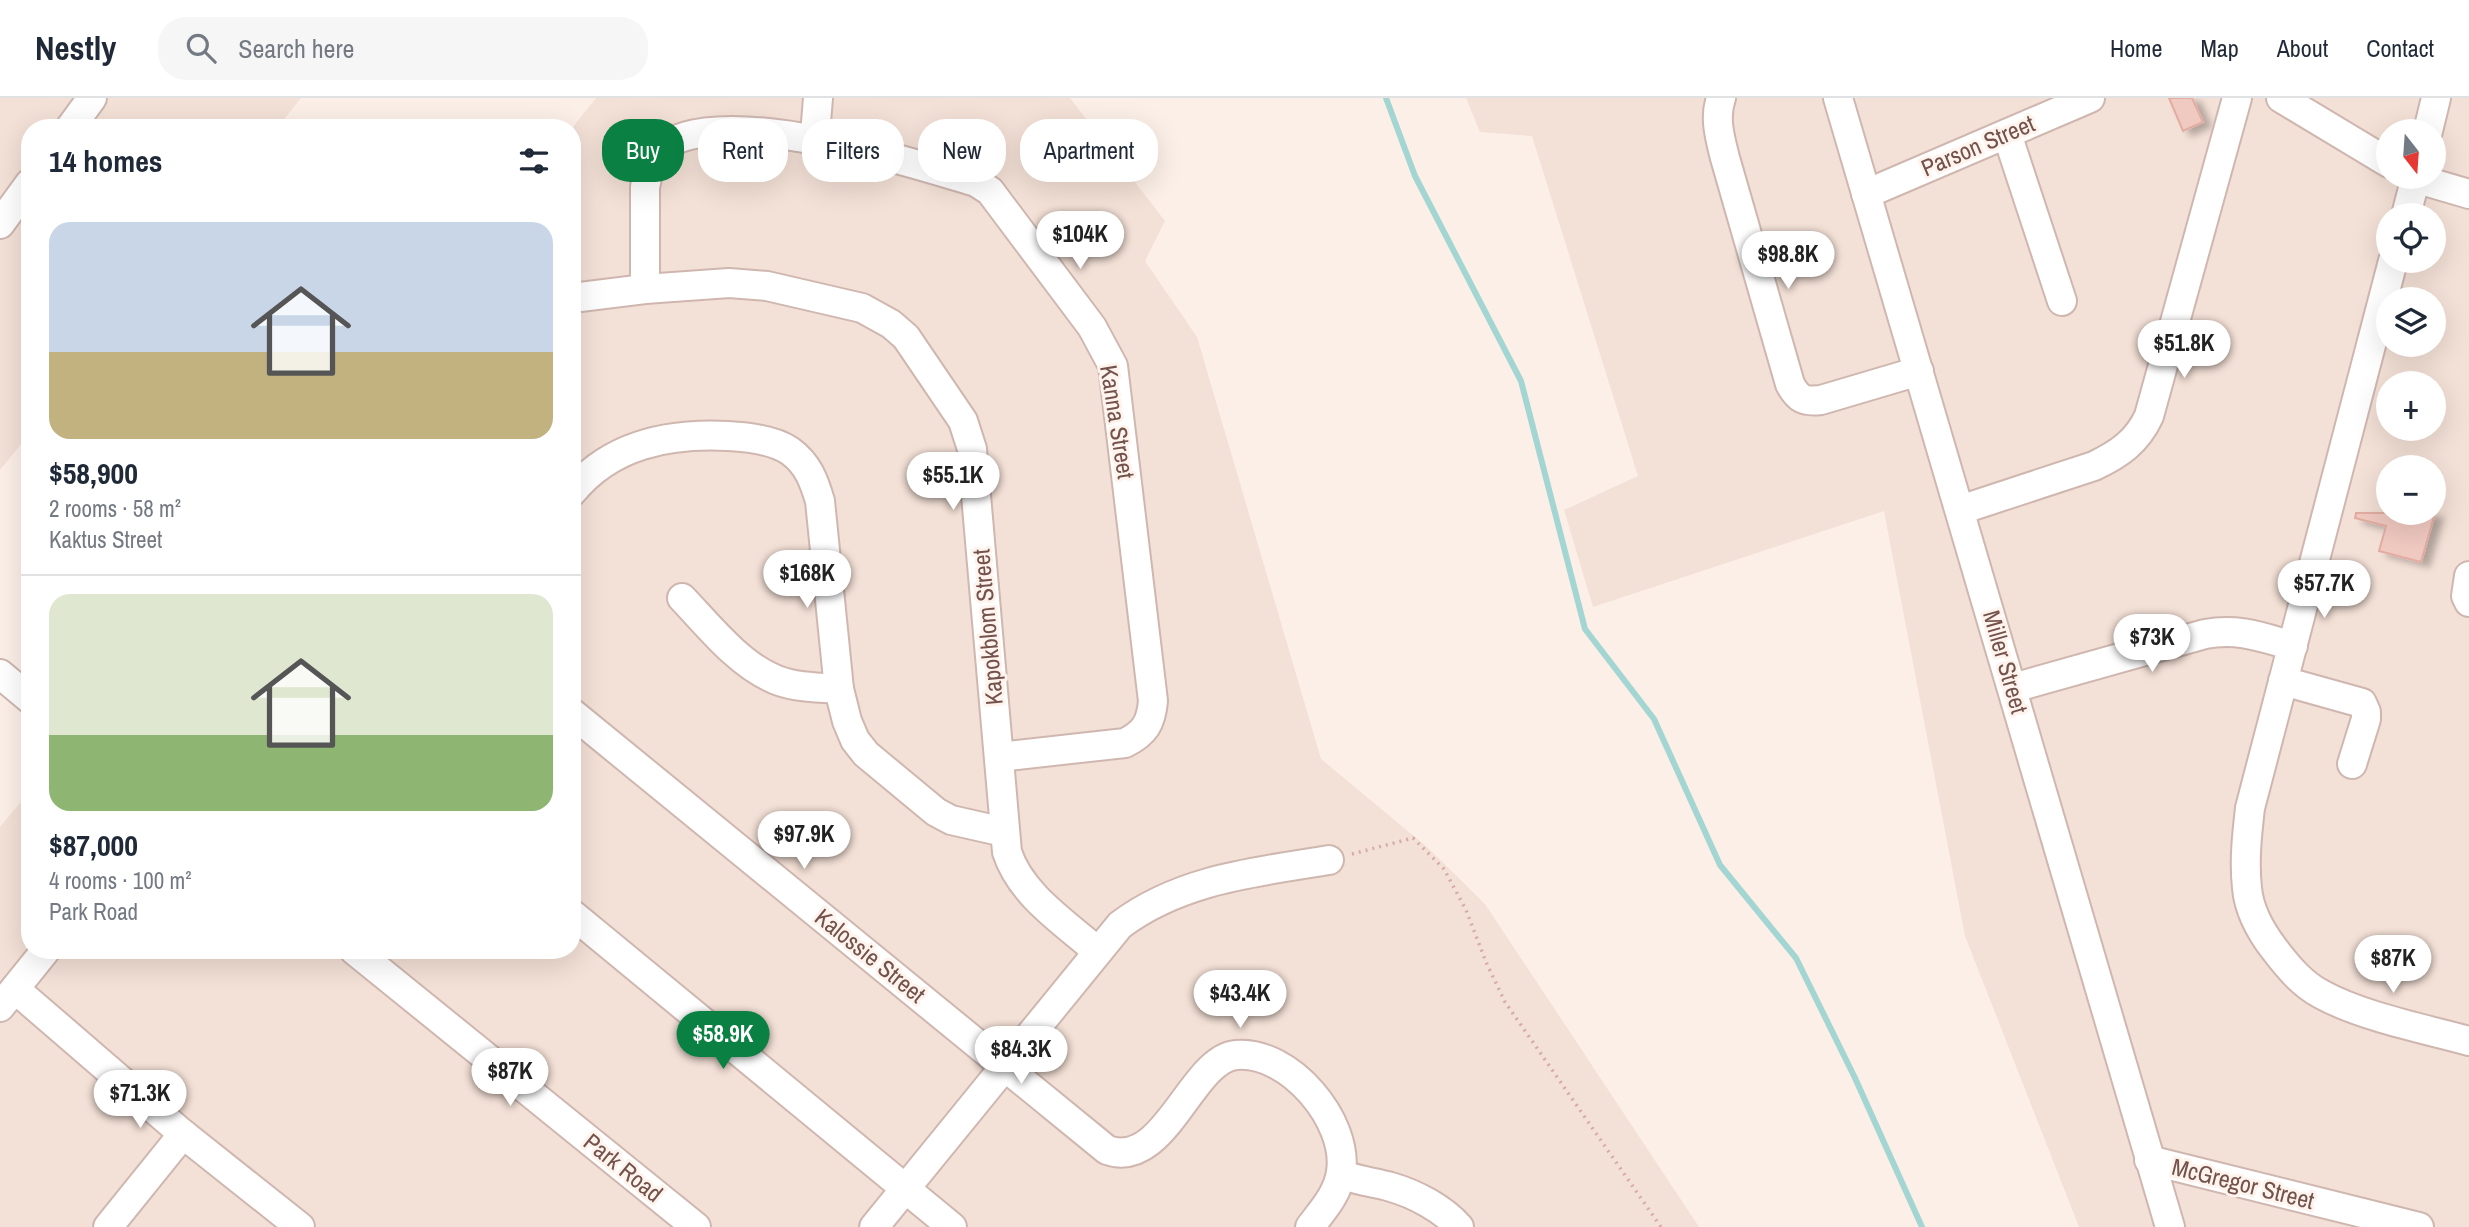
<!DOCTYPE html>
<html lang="en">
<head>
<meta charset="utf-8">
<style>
	:root { --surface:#fff; --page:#f6f6f7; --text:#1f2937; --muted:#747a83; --line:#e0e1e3; --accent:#0b8043 }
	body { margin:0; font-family:"Archivo Narrow",sans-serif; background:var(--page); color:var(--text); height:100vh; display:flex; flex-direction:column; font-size:26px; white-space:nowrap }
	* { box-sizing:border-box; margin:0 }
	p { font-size:23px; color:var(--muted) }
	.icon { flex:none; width:38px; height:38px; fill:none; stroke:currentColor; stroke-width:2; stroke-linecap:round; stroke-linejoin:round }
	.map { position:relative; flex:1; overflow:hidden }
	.details { position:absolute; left:21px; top:21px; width:560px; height:840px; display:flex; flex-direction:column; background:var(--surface); border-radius:28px; box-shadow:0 7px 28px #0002 }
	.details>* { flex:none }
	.guide { position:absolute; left:602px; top:21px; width:665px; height:63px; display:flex; gap:14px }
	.needle { width:46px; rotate:163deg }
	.fabs { position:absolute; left:2376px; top:21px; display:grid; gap:14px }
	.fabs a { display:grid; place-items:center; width:70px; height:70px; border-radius:50%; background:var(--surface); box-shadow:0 7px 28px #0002; font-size:35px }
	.price { position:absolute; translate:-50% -60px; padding:0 16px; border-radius:24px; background:#fff; color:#222; font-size:23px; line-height:46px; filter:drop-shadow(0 2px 4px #0008) }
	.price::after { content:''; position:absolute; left:50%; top:42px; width:21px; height:16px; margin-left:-10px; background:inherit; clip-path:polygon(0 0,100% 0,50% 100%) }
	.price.selected { background:var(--accent); color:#fff }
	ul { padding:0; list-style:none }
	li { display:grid; align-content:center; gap:14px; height:371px; padding:0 28px }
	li+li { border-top:2px solid var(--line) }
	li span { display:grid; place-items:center; height:217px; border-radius:21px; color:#555 }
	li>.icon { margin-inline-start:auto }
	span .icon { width:126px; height:126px; fill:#fffc; stroke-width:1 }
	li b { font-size:30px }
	h2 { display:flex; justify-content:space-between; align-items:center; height:84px; padding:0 28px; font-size:30px }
	.chip { padding:0 24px; border-radius:28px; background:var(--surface); box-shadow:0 7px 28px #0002; font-size:24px; line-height:63px }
	.chip.selected { background:var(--accent); color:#fff }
	header { display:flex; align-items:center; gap:42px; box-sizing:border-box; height:98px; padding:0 35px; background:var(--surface); border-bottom:2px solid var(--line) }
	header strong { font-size:33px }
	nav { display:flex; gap:38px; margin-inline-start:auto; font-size:24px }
	.search { width:490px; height:63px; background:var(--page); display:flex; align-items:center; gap:18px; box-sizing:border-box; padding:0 24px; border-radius:28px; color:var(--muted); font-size:26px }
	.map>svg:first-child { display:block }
	.residential { fill:#f3e0d6; fill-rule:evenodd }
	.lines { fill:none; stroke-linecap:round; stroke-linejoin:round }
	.stream { stroke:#a3d6d3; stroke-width:6 }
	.building { fill:#f0c9c0; stroke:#e2aca1; stroke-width:2; filter:url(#shadow) }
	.minor-casing { stroke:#cfb7b0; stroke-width:32 }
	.path { stroke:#d5aca3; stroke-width:3.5; stroke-dasharray:2 5; stroke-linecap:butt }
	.minor { stroke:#fff; stroke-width:28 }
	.labels { text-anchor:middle; stroke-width:6; stroke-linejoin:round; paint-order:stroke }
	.street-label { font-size:24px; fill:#74524c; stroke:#fef4ed }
</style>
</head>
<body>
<header>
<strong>Nestly</strong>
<div class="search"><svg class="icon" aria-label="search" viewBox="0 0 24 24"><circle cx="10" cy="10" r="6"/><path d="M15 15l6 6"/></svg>Search here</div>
<nav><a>Home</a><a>Map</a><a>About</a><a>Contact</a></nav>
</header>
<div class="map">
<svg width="2469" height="1129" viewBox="0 0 2469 1129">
	<defs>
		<filter id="shadow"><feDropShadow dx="8" dy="4.5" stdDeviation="3.5" flood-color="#0004"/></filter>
	</defs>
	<rect width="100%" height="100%" fill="#fcefe7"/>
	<g class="residential">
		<polygon points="0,0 301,0 277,30 30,30 30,335 0,372"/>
		<polygon points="596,0 1070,0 1165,123 1145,163 1197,239 1321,661 1427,749 1485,806 1699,1129 0,1129 0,729 30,693 30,852 572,852 572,30"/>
		<path d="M1466,0H2469V1129H2079L1965,838L1884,413L1593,509L1564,412L1638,378L1532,38L1480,34ZM2389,33H2434V79H2389ZM2389,117H2434V163H2389ZM2389,201H2434V247H2389ZM2389,285H2434V331H2389ZM2389,369H2434V415H2389Z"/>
	</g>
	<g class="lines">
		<polyline class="stream" points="1386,0 1415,78 1521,283 1585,531 1654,621 1720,767 1796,860 1855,980 1922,1129"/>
	</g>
	<g class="building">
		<polygon points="2169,0 2192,0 2203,24 2183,33"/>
		<polygon points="2356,415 2435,415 2421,464 2379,453 2386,428 2355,420"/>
	</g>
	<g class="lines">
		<defs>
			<g id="minor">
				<path d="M1721,0C1714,20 1720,40 1725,60L1790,286C1798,301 1804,304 1821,302L1919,273"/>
				<polyline points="1838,0 2170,1129"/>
				<polyline points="2281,0 2389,65"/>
				<polyline points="70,30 92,0"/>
				<polyline points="2428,33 2436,0"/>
				<polyline points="2007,36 2062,203"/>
				<polyline points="815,37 818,0"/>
				<polyline points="2411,79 2469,96"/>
				<polyline points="1866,96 2090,0"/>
				<polyline points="2406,117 2416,79"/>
				<polyline points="0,126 30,85"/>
				<path d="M2393,163L2250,710C2247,736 2244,763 2247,790C2249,813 2261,834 2275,852C2288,869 2302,886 2321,896C2360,918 2425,931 2469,943"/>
				<path d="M645,191V89C648,77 649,63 657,54C710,0 909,64 976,84L990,93L1092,229L1113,268L1153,603C1151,625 1145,635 1125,645L999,659"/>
				<path d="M572,200L645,191L729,185L767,188L862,210L891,226L906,239L963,323L972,351L1007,754C1021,797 1064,824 1097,853"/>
				<path d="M572,394C611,346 669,335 728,338C748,339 774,342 790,353C808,366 814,383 820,403L839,591L847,623L855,642L866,656L936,714L951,722L1004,734"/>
				<path d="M1960,412L2094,368C2119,356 2137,344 2149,318L2237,0"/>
				<polyline points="2469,478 2466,498 2469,504"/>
				<path d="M682,500C708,527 736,563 770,579C791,590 817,589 839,591"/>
				<polyline points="0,576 30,601"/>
				<polyline points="2283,583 2362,605 2366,614 2366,621 2352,666"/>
				<path d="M2013,590L2205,536C2239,530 2261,539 2293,548"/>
				<path d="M572,615L1107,1052C1165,1073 1191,961 1236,957C1289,952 1349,1023 1341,1074C1338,1096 1322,1113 1310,1129"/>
				<polyline points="572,816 952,1129"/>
				<polyline points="354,852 696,1129"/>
				<polyline points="15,891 183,1036 300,1129"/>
				<polyline points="0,909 46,852"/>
				<polyline points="2149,1062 2419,1129"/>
				<path d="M1341,1076C1357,1083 1374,1084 1391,1089C1415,1096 1442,1110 1459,1129"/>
				<polyline points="108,1129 183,1036"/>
				<path d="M874,1129L1120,827C1181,781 1256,774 1329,762"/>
			</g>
		</defs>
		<use href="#minor" class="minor-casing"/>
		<polyline class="path" points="1352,756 1413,740 1444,771 1466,812 1486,864 1505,904 1661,1129"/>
		<use href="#minor" class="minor"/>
	</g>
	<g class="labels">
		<g class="street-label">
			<text transform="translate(1978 48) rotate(-23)" y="8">Parson Street</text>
			<text transform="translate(1117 324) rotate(81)" y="8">Kanna Street</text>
			<text transform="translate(988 529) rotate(-95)" y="8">Kapokblom Street</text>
			<text transform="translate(2005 564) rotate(74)" y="8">Miller Street</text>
			<text transform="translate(870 858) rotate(39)" y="8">Kalossie Street</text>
			<text transform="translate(623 1070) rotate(39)" y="8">Park Road</text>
			<text transform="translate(2243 1086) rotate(14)" y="8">McGregor Street</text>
		</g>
	</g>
</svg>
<div class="fabs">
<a><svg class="needle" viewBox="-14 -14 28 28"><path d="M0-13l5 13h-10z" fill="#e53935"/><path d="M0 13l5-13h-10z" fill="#747a83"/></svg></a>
<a><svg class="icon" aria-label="locate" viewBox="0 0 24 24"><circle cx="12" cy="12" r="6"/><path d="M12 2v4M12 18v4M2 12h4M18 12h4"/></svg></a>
<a><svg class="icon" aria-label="layers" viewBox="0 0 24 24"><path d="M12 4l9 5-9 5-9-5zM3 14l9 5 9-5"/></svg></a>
<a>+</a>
<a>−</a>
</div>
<b class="price" style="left:1080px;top:173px">$104K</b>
<b class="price" style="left:1788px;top:193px">$98.8K</b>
<b class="price" style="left:2184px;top:282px">$51.8K</b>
<b class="price" style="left:953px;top:414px">$55.1K</b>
<b class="price" style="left:807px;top:512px">$168K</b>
<b class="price" style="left:2324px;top:522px">$57.7K</b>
<b class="price" style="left:2152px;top:576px">$73K</b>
<b class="price" style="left:804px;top:773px">$97.9K</b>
<b class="price" style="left:2393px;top:897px">$87K</b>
<b class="price" style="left:1240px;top:932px">$43.4K</b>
<b class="price selected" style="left:723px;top:973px">$58.9K</b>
<b class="price" style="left:1021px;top:988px">$84.3K</b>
<b class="price" style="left:510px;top:1010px">$87K</b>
<b class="price" style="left:140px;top:1032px">$71.3K</b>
<div class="guide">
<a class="chip selected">Buy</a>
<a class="chip">Rent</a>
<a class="chip">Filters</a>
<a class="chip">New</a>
<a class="chip">Apartment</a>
</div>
<section class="details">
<h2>14 homes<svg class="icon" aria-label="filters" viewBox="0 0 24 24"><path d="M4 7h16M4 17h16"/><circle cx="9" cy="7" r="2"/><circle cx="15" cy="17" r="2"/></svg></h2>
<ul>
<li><span style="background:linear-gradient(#c9d6e8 60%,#c2b280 0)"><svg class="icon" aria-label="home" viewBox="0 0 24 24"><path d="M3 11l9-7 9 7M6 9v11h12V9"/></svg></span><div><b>$58,900</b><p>2 rooms · 58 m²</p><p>Kaktus Street</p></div></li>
<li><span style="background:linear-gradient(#dfe7d0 65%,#8fb573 0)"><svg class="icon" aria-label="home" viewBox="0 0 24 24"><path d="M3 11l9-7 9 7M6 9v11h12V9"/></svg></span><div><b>$87,000</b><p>4 rooms · 100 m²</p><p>Park Road</p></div></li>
</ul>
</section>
</div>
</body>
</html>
